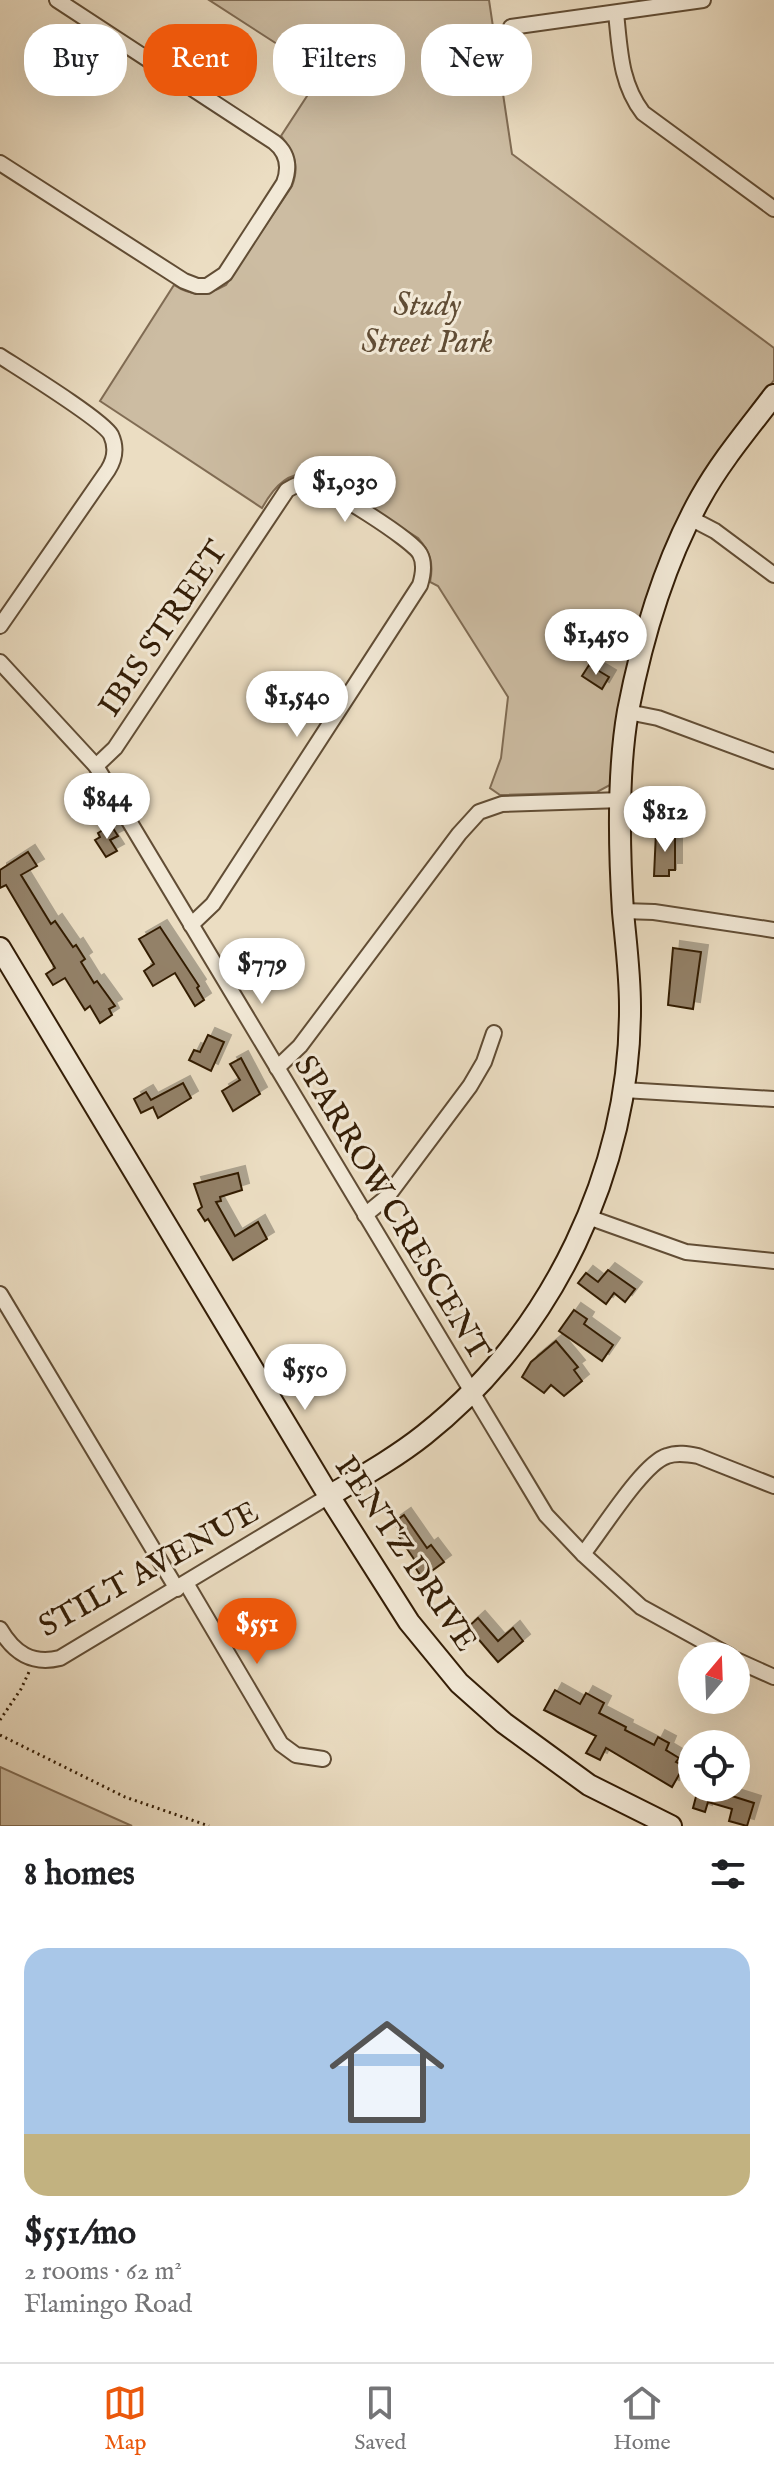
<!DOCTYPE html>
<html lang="en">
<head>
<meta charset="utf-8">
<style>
	:root { --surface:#fff; --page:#f2f2f2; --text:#202124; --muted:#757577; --line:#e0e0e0; --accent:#ea580c }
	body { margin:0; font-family:"IM FELL English",serif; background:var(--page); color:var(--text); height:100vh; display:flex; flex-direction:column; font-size:30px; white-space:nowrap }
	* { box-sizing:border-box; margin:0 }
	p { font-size:26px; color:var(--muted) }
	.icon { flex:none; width:44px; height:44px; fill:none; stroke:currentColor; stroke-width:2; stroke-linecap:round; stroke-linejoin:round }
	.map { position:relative; height:1826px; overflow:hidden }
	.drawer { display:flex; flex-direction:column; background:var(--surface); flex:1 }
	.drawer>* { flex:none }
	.guide { position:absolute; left:24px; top:24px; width:726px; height:72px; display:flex; gap:16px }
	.needle { width:52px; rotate:19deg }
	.controls { position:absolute; left:678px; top:1642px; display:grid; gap:16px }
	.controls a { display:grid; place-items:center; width:72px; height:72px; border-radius:50%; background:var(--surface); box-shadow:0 8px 32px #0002; font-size:40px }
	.price { position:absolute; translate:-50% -68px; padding:0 18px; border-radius:28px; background:#fff; color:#222; font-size:26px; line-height:52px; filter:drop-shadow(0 2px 4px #0008) }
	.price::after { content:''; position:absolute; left:50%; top:48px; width:24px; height:18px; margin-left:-12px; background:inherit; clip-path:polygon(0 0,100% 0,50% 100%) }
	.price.current { background:var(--accent); color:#fff }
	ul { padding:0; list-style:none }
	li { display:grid; align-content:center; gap:16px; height:424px; padding:0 24px }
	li+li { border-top:2px solid var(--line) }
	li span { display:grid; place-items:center; height:248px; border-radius:24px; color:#555 }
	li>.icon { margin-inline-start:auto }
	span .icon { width:144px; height:144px; fill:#fffc; stroke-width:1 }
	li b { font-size:34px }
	h2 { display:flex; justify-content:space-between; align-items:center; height:96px; padding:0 24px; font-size:34px }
	.tag { padding:0 28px; border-radius:32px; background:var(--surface); box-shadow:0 8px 32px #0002; font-size:28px; line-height:72px }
	.tag.current { background:var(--accent); color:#fff }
	.menu { display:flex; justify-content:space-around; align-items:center; height:112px; border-top:2px solid var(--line); background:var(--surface); font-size:22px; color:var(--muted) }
	.menu a { display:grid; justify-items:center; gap:4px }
	.menu .current { color:var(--accent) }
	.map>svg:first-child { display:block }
	.green { fill:#ccbca2; stroke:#806c54; stroke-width:2 }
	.building { fill:#938168; stroke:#331d06; stroke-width:2; filter:url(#shadow) }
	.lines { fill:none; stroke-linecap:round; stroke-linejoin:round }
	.street-casing { stroke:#614d35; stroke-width:18 }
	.secondary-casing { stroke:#331d06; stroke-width:24 }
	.path { stroke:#331d06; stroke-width:3; stroke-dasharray:2 4; stroke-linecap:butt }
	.street { stroke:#f2e9d7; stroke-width:14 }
	.secondary { stroke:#f2e9d7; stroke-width:20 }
	.labels { text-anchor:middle; stroke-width:6; stroke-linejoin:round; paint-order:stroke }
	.park-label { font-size:32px; font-style:italic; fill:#614d35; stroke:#f2e9d7 }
	.street-label { font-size:32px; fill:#331d06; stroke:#f2e9d7 }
</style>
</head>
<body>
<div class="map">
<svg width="774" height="1826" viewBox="0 0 774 1826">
	<defs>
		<filter id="shadow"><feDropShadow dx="7" dy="-7" stdDeviation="0" flood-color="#0004"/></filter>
	</defs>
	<rect width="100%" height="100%" fill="#ebddc2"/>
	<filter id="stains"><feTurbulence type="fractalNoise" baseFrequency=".0025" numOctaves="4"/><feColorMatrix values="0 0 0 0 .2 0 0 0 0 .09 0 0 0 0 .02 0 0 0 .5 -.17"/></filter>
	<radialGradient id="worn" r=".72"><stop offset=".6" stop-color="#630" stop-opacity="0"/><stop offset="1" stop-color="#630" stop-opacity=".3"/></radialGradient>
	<g class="green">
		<path d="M209,0H489L512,154L774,348V380L692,496L615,773L610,785L597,792L500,795L490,788L501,758L508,697L438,586L430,582C434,563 430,552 418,538L317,474C289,470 275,485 262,508L100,401L174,285C192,297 207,296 226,285L292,186C300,166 294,152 281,136L322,73Z"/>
		<polygon points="0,1767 132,1826 0,1826"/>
	</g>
	<g class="building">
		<polygon points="589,665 609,677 602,689 582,676"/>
		<polygon points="111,825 118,836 110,840 117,851 106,857 95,840 100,837 98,833"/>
		<polygon points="656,832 675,832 675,870 669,870 669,876 654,876"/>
		<polygon points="28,852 37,866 21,875 51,924 55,921 73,947 76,945 85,959 81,962 94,983 97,981 115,1006 109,1009 112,1015 100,1023 90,1006 85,1010 65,978 53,985 46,974 55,968 6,885 0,888 0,870"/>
		<polygon points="160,927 199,986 197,988 204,1000 195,1006 175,973 153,986 144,971 154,964 139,939"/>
		<polygon points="673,948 701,952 693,1009 668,1005"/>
		<polygon points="208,1035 224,1042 211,1071 189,1060 194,1050 200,1052"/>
		<polygon points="241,1058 260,1094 233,1111 222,1091 240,1080 230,1064"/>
		<polygon points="183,1083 191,1098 158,1118 153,1107 141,1113 134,1099 146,1092 151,1100"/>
		<polygon points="238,1173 242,1190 220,1197 221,1201 216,1202 235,1236 258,1222 267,1239 233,1260 208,1219 205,1221 198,1210 202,1207 194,1184"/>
		<polygon points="608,1270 635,1289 625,1302 614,1293 606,1304 578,1283 586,1273 598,1282"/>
		<polygon points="574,1310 587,1319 584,1324 613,1345 602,1361 559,1331"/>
		<polygon points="556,1341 578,1367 574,1370 582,1381 564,1396 551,1385 544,1393 522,1377 531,1362"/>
		<polygon points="404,1515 427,1548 431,1545 444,1562 422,1578 415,1567 418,1565 399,1537 403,1535 394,1522"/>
		<polygon points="478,1618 498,1641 513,1628 523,1641 498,1662 468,1627"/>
		<polygon points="555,1690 580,1704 586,1693 604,1703 599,1713 626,1727 625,1730 654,1745 658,1737 669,1743 666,1750 679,1758 676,1762 684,1766 672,1787 606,1748 600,1760 586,1753 596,1736 544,1710"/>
		<polygon points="707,1788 728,1788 727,1790 733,1792 732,1796 754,1803 747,1826 729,1821 732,1809 708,1802 705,1812 693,1808 698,1789 706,1791"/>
	</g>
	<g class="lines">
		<defs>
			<g id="street">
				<path d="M616,13C620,49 620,83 643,113L774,209"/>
				<polyline points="511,27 703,0"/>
				<path d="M0,163L184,281L197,286H207L225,274L284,183C290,167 288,153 274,142L57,0"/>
				<path d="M0,356C20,369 103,420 111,435C117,448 115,459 108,470L0,626"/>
				<polyline points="690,518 715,531 774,575"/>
				<polyline points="0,662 96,766 546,1515 583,1554 641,1607 730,1656"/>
				<polyline points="628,712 658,718 774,761"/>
				<path d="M96,766L115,748L287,490C294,486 301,482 310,483C326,485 413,540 420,554C425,563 423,575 420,585L213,904L191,925"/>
				<polyline points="623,911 654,912 774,930"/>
				<polyline points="277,1068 300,1046 459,834 479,812 502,804 622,800"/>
				<polyline points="624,1090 774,1099"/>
				<polyline points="365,1215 387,1197 470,1086 484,1062 494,1033"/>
				<polyline points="588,1217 686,1252 774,1261"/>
				<polyline points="0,1294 177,1589"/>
				<path d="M583,1554C601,1532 643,1463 667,1456C677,1452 688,1454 698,1456L774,1486"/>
				<polyline points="186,1583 281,1744 296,1755 323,1759"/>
				<path d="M0,1629C14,1653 32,1665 60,1658L329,1496"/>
				<polyline points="736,1660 774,1677"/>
			</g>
			<g id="secondary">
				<polyline points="0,948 329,1496 409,1622 459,1683 504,1723 589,1785 671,1826"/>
				<path d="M329,1496C361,1477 395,1458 424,1435C552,1334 631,1169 630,1006C630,975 626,944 623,912C619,849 617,774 628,711C642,639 665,561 701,497C721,461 749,428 774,395"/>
			</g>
		</defs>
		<use href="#street" class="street-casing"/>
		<use href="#secondary" class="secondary-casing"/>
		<g class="path">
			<polyline points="0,1720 21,1689 29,1672"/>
			<polyline points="0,1735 125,1797 209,1826"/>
		</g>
		<use href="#street" class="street"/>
		<use href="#secondary" class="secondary"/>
	</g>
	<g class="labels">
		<g class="park-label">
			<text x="427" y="315">Study<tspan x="427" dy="37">Street Park</tspan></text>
		</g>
		<g class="street-label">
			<text transform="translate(162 628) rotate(-56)" y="11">IBIS STREET</text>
			<text transform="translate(393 1207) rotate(59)" y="11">SPARROW CRESCENT</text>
			<text transform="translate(407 1553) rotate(56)" y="11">PENTZ DRIVE</text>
			<text transform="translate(148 1568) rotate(-29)" y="11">STILT AVENUE</text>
		</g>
	</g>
	<rect width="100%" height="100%" filter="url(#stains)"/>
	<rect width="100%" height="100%" fill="url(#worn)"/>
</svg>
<div class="controls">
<a><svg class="needle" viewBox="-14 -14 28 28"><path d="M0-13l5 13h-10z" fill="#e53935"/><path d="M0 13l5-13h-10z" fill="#757577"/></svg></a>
<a><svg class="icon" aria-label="locate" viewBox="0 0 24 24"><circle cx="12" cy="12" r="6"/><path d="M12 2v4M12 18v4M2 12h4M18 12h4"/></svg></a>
</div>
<b class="price" style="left:345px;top:524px">$1,030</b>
<b class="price" style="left:596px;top:677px">$1,450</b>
<b class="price" style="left:297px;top:739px">$1,540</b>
<b class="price" style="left:107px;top:841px">$844</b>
<b class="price" style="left:665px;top:854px">$812</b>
<b class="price" style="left:262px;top:1006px">$779</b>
<b class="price" style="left:305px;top:1412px">$550</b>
<b class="price current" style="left:257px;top:1666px">$551</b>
<div class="guide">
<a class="tag">Buy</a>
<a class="tag current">Rent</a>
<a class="tag">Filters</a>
<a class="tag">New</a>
</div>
</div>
<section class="drawer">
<h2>8 homes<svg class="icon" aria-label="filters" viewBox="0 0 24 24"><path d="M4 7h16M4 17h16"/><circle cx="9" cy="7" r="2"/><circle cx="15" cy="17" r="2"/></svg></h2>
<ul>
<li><span style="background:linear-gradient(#a9c7e8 75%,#c2b280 0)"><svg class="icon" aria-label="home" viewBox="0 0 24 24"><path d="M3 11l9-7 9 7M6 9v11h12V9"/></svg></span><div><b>$551/mo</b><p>2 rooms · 62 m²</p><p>Flamingo Road</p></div></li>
</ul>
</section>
<nav class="menu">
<a class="current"><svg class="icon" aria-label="map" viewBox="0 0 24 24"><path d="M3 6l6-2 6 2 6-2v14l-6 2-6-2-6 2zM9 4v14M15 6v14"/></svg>Map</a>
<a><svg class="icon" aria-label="saved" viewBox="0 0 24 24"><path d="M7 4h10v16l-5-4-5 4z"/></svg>Saved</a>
<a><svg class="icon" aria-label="home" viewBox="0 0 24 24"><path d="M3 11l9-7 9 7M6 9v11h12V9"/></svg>Home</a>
</nav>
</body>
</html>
